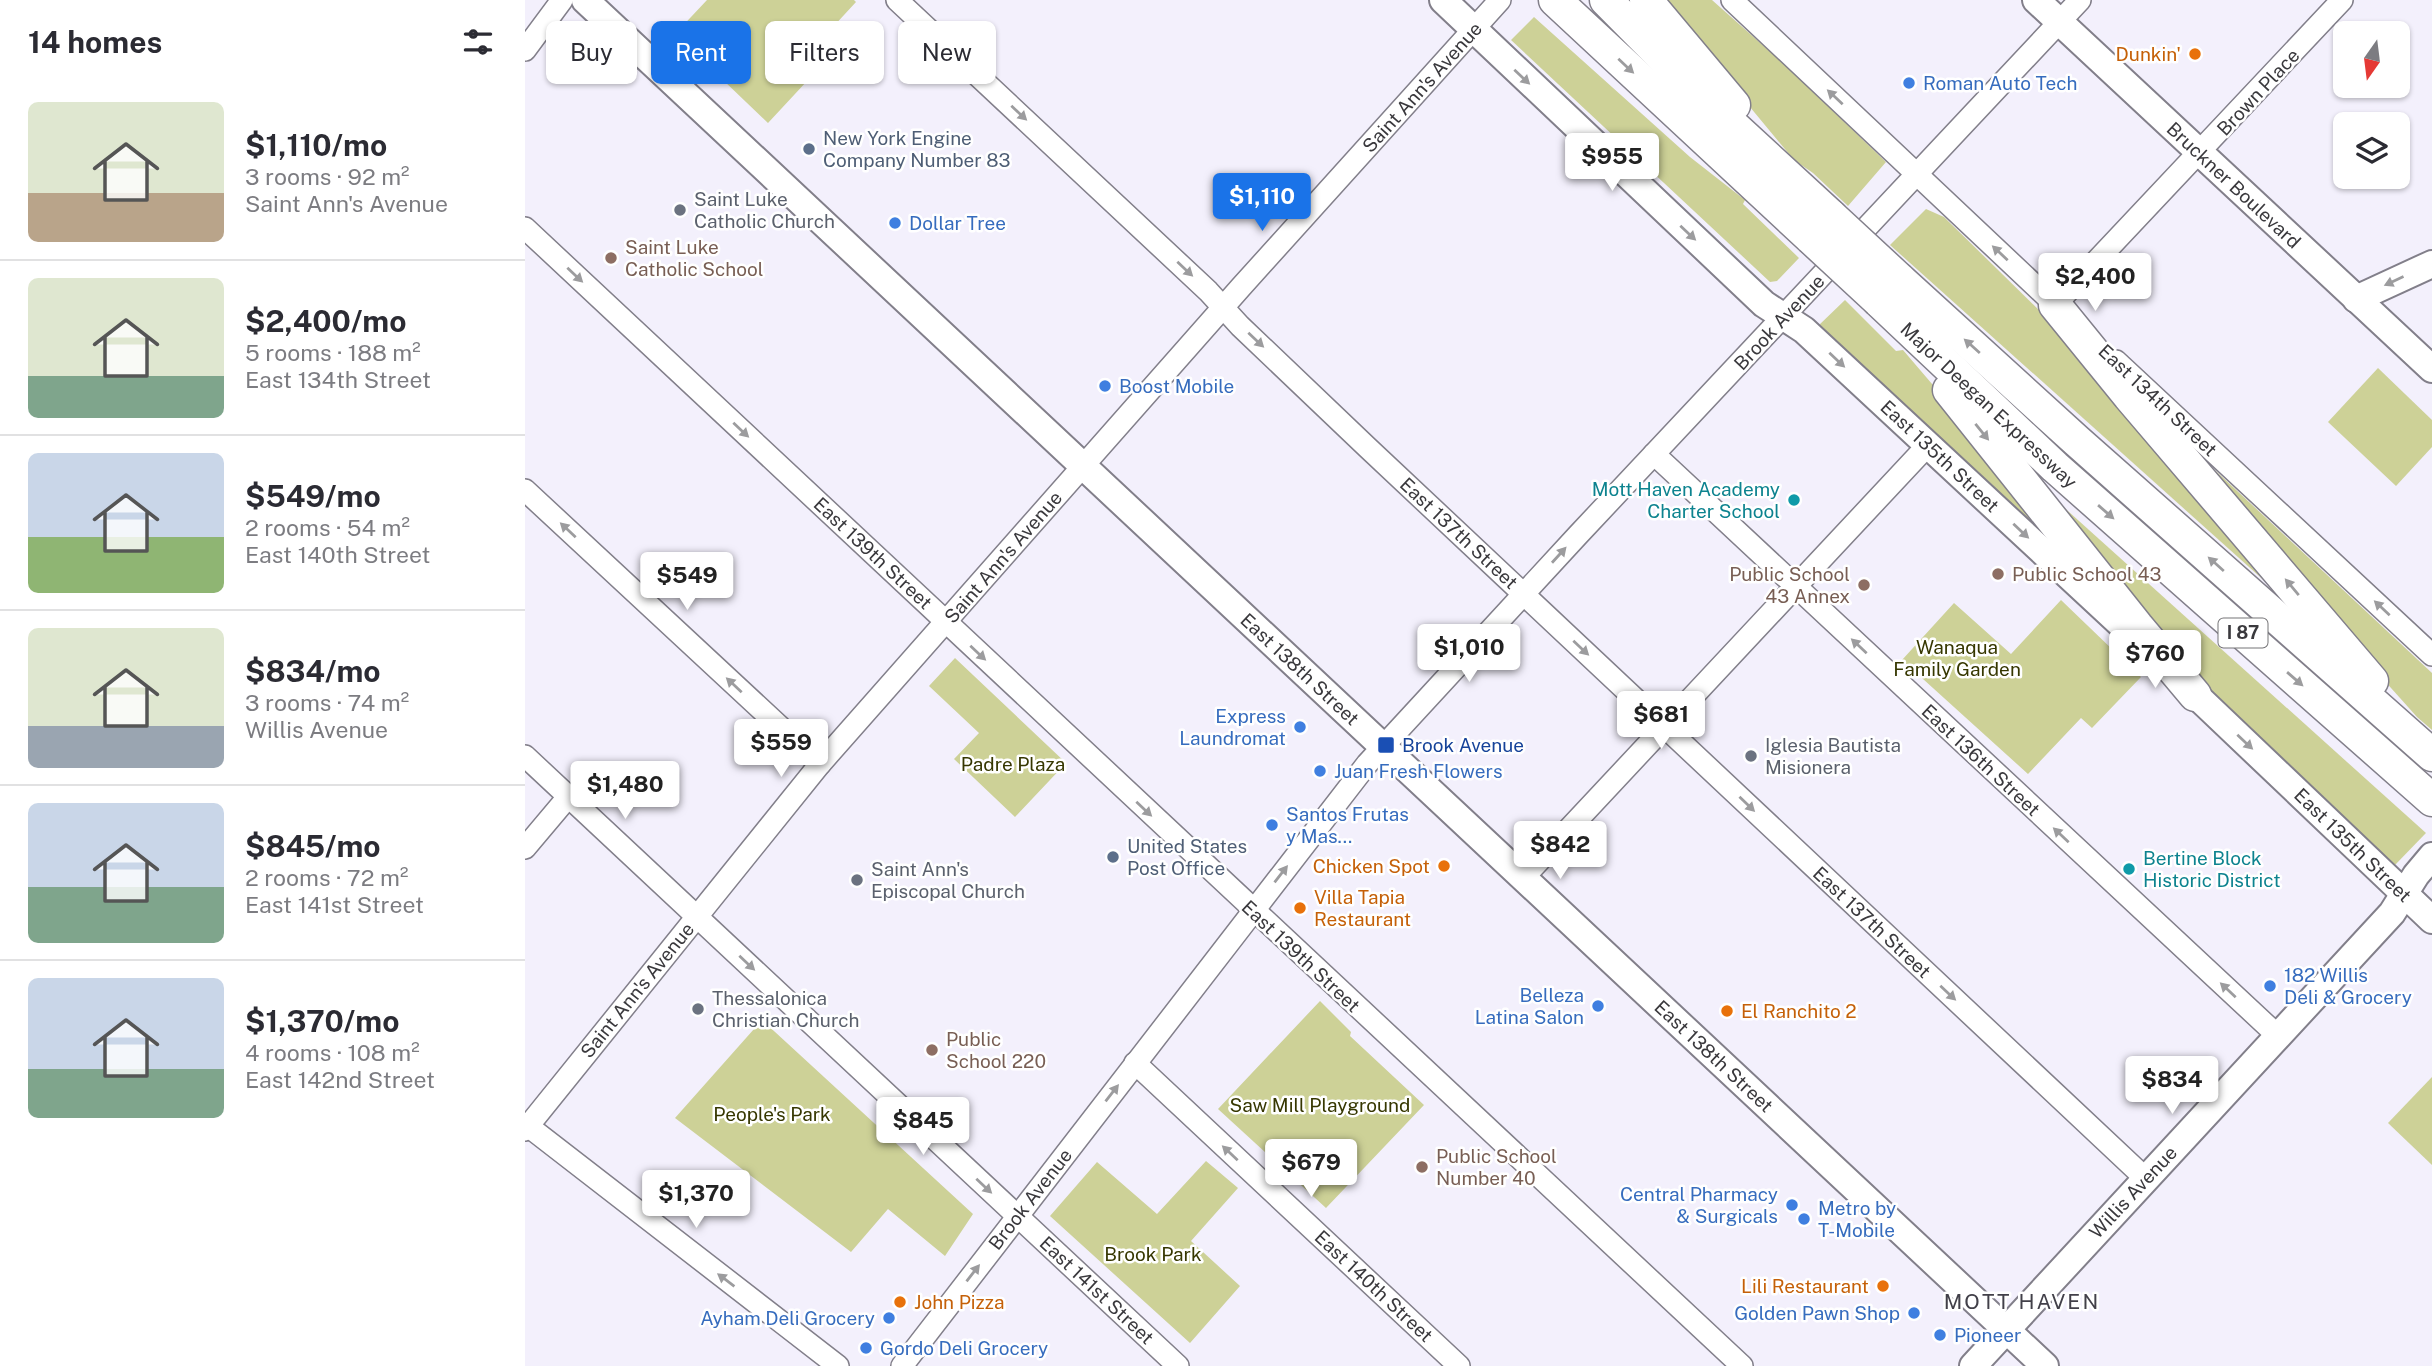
<!DOCTYPE html>
<html lang="en">
<head>
<meta charset="utf-8">
<style>
	:root { --surface:#fff; --page:#f7f7f7; --text:#2b2b33; --muted:#7c7c81; --line:#e1e1e2; --accent:#1a73e8 }
	body { margin:0; font-family:"Public Sans",sans-serif; background:var(--page); color:var(--text); height:100vh; display:flex; flex-direction:column; font-size:26px; white-space:nowrap }
	* { box-sizing:border-box; margin:0 }
	p { font-size:23px; color:var(--muted) }
	.icon { flex:none; width:38px; height:38px; fill:none; stroke:currentColor; stroke-width:2; stroke-linecap:round; stroke-linejoin:round }
	.map { position:relative; flex:1; overflow:hidden }
	.drawer { display:flex; flex-direction:column; background:var(--surface); width:525px }
	.drawer>* { flex:none }
	.guide { position:absolute; left:21px; top:21px; width:665px; height:63px; display:flex; gap:14px }
	.needle { width:46px; rotate:194deg }
	.fabs { position:absolute; left:1808px; top:21px; display:grid; gap:14px }
	.fabs a { display:grid; place-items:center; width:77px; height:77px; border-radius:10px; background:var(--surface); box-shadow:0 2px 5px #0004; font-size:35px }
	.price { position:absolute; translate:-50% -60px; padding:0 16px; border-radius:7px; background:#fff; color:#222; font-size:23px; line-height:46px; filter:drop-shadow(0 2px 4px #0008) }
	.price::after { content:''; position:absolute; left:50%; top:42px; width:21px; height:16px; margin-left:-10px; background:inherit; clip-path:polygon(0 0,100% 0,50% 100%) }
	.price.on { background:var(--accent); color:#fff }
	ul { padding:0; list-style:none }
	li { display:flex; align-items:center; gap:21px; height:175px; padding:0 28px }
	li+li { border-top:2px solid var(--line) }
	li span { display:grid; place-items:center; flex:none; width:196px; height:140px; border-radius:10px; color:#555 }
	li>.icon { margin-inline-start:auto }
	span .icon { width:84px; height:84px; fill:#fffc; stroke-width:1 }
	li b { font-size:30px }
	h2 { display:flex; justify-content:space-between; align-items:center; height:84px; padding:0 28px; font-size:30px }
	.pill { padding:0 24px; border-radius:10px; background:var(--surface); box-shadow:0 2px 5px #0004; font-size:24px; line-height:63px }
	.pill.on { background:var(--accent); color:#fff }
	main { display:flex; flex:1; min-height:0 }
	.map>svg:first-child { display:block }
	.green { fill:#cdd197 }
	.lines { fill:none; stroke-linecap:round; stroke-linejoin:round }
	.minor-casing { stroke:#827f8a; stroke-width:24 }
	.major-casing { stroke:#827f8a; stroke-width:30 }
	.highway-casing { stroke:#827f8a; stroke-width:35 }
	.minor { stroke:#fff; stroke-width:21 }
	.major { stroke:#fff; stroke-width:26 }
	.highway { stroke:#fff; stroke-width:32 }
	.highway-bridge-casing { stroke:#827f8a; stroke-width:35; stroke-linecap:butt }
	.highway-bridge { stroke:#fff; stroke-width:32 }
	.oneway { fill:#9c9c9e }
	.food-dot { fill:#e8710a; stroke:#fff; stroke-width:2.5 }
	.shop-dot { fill:#3f7fe0; stroke:#fff; stroke-width:2.5 }
	.service-dot { fill:#5c6f8a; stroke:#fff; stroke-width:2.5 }
	.worship-dot { fill:#6b7280; stroke:#fff; stroke-width:2.5 }
	.education-dot { fill:#8d6e63; stroke:#fff; stroke-width:2.5 }
	.culture-dot { fill:#0f9aa8; stroke:#fff; stroke-width:2.5 }
	.transit-dot { fill:#1a4fb4; stroke:#fff; stroke-width:2.5 }
	.labels { text-anchor:middle; stroke-width:5; stroke-linejoin:round; paint-order:stroke }
	.shield { fill:#fff; stroke:#757477; stroke-width:2 }
	.shield-label { font-size:18px; font-weight:bold; fill:#3a393d }
	.food-label { font-size:19px; fill:#c56008; stroke:#fff; text-anchor:end }
	.shop-label { font-size:19px; fill:#366cbe; stroke:#fff; text-anchor:start }
	.street-label { font-size:19px; fill:#3a393d; stroke:#fff }
	.service-label { font-size:19px; fill:#4e5e75; stroke:#fff; text-anchor:start }
	.worship-label { font-size:19px; fill:#5b616d; stroke:#fff; text-anchor:start }
	.education-label { font-size:19px; fill:#785e54; stroke:#fff; text-anchor:start }
	.culture-label { font-size:19px; fill:#0d838f; stroke:#fff; text-anchor:end }
	.park-label { font-size:19px; fill:#363700; stroke:#fff }
	.transit-label { font-size:19px; fill:#164399; stroke:#fff; text-anchor:start }
	.neighbourhood-label { font-size:21px; letter-spacing:2px; fill:#424049; stroke:#fff }
</style>
</head>
<body>
<main>
<section class="drawer">
<h2>14 homes<svg class="icon" aria-label="filters" viewBox="0 0 24 24"><path d="M4 7h16M4 17h16"/><circle cx="9" cy="7" r="2"/><circle cx="15" cy="17" r="2"/></svg></h2>
<ul>
<li><span style="background:linear-gradient(#dfe7d0 65%,#b9a48a 0)"><svg class="icon" aria-label="home" viewBox="0 0 24 24"><path d="M3 11l9-7 9 7M6 9v11h12V9"/></svg></span><div><b>$1,110/mo</b><p>3 rooms · 92 m²</p><p>Saint Ann's Avenue</p></div></li>
<li><span style="background:linear-gradient(#dfe7d0 70%,#7fa58c 0)"><svg class="icon" aria-label="home" viewBox="0 0 24 24"><path d="M3 11l9-7 9 7M6 9v11h12V9"/></svg></span><div><b>$2,400/mo</b><p>5 rooms · 188 m²</p><p>East 134th Street</p></div></li>
<li><span style="background:linear-gradient(#c9d6e8 60%,#8fb573 0)"><svg class="icon" aria-label="home" viewBox="0 0 24 24"><path d="M3 11l9-7 9 7M6 9v11h12V9"/></svg></span><div><b>$549/mo</b><p>2 rooms · 54 m²</p><p>East 140th Street</p></div></li>
<li><span style="background:linear-gradient(#dfe7d0 70%,#9aa5b1 0)"><svg class="icon" aria-label="home" viewBox="0 0 24 24"><path d="M3 11l9-7 9 7M6 9v11h12V9"/></svg></span><div><b>$834/mo</b><p>3 rooms · 74 m²</p><p>Willis Avenue</p></div></li>
<li><span style="background:linear-gradient(#c9d6e8 60%,#7fa58c 0)"><svg class="icon" aria-label="home" viewBox="0 0 24 24"><path d="M3 11l9-7 9 7M6 9v11h12V9"/></svg></span><div><b>$845/mo</b><p>2 rooms · 72 m²</p><p>East 141st Street</p></div></li>
<li><span style="background:linear-gradient(#c9d6e8 65%,#7fa58c 0)"><svg class="icon" aria-label="home" viewBox="0 0 24 24"><path d="M3 11l9-7 9 7M6 9v11h12V9"/></svg></span><div><b>$1,370/mo</b><p>4 rooms · 108 m²</p><p>East 142nd Street</p></div></li>
</ul>
</section>
<div class="map">
<svg width="1907" height="1366" viewBox="0 0 1907 1366">
	<rect width="100%" height="100%" fill="#f3f0fc"/>
	<g class="green">
		<polygon points="182,0 329,0 331,2 283,54 296,66 243,123 150,34"/>
		<polygon points="1143,0 1187,0 1260,65 1361,162 1323,206 1288,173 1269,160 1220,101"/>
		<polygon points="1009,17 1165,157 1220,200 1218,204 1274,258 1252,281 1245,282 986,40"/>
		<polygon points="1401,209 1419,217 1518,314 1753,593 1365,245"/>
		<polygon points="1320,300 1371,351 1378,350 1425,405 1547,565 1293,326"/>
		<polygon points="1853,368 1907,420 1907,447 1871,486 1803,422"/>
		<polygon points="1647,430 1907,673 1907,730 1892,717 1806,621"/>
		<polygon points="1524,494 1901,833 1869,866 1633,644"/>
		<polygon points="1536,600 1616,677 1567,728 1556,718 1503,774 1377,660 1429,603 1486,654"/>
		<polygon points="430,658 541,763 490,817 429,759 454,733 404,686"/>
		<polygon points="795,1001 826,1032 825,1036 899,1105 801,1208 693,1109"/>
		<polygon points="237,1020 448,1214 420,1256 363,1209 326,1252 150,1118"/>
		<polygon points="1907,1077 1907,1165 1863,1123"/>
		<polygon points="681,1161 713,1188 666,1241 715,1286 665,1343 525,1216 572,1162 632,1214"/>
	</g>
	<g class="lines">
		<defs>
			<g id="minor">
				<polyline points="372,0 683,291 715,326 843,448 1620,1178"/>
				<polyline points="1207,0 1539,313"/>
				<polyline points="0,50 37,0"/>
				<polyline points="0,228 1217,1366"/>
				<polyline points="1530,305 1817,0"/>
				<polyline points="1591,361 1907,655"/>
				<polyline points="1129,454 1753,1036"/>
				<polyline points="0,490 295,764"/>
				<polyline points="0,756 653,1366"/>
				<polyline points="0,848 43,797"/>
				<polyline points="998,878 1403,445"/>
				<polyline points="610,1063 934,1366"/>
				<polyline points="3,1126 313,1366"/>
				<polyline points="0,1130 295,764 716,287 975,0"/>
				<polyline points="377,1366 842,764 1053,535 1555,0"/>
			</g>
			<g id="major">
				<polyline points="60,0 1520,1366"/>
				<polyline points="918,0 1239,304 1279,330 1601,629"/>
				<polyline points="1511,0 1907,369"/>
				<polyline points="1831,299 1907,264"/>
				<polyline points="1657,682 1907,920"/>
				<polyline points="1448,1366 1867,913 1891,875 1907,856"/>
			</g>
			<g id="highway">
				<polyline points="1030,0 1286,238"/>
				<polyline points="1081,0 1181,101 1306,216"/>
				<polyline points="1121,0 1209,105"/>
				<polyline points="1374,279 1552,441 1907,755"/>
				<polyline points="1354,301 1530,467 1907,800"/>
				<polyline points="1530,305 1604,396 1847,681"/>
				<polyline points="1424,390 1612,626 1670,695"/>
			</g>
		</defs>
		<use href="#minor" class="minor-casing"/>
		<use href="#major" class="major-casing"/>
		<use href="#highway" class="highway-casing"/>
		<use href="#minor" class="minor"/>
		<use href="#major" class="major"/>
		<use href="#highway" class="highway"/>
		<defs>
			<g id="highway-bridge">
				<polyline points="1306,216 1374,279"/>
				<polyline points="1286,238 1354,301"/>
			</g>
		</defs>
		<use href="#highway-bridge" class="highway-bridge-casing"/>
		<use href="#highway-bridge" class="highway-bridge"/>
	</g>
	<defs><path id="oneway-solid" d="M-6-.8H1V-3.2L6.5 0L1 3.2V.8H-6Z" transform="scale(1.75)"/></defs>
	<g class="oneway">
		<use href="#oneway-solid" transform="translate(1101 66) rotate(43)"/>
		<use href="#oneway-solid" transform="translate(997 77) rotate(43)"/>
		<use href="#oneway-solid" transform="translate(1310 97) rotate(-137)"/>
		<use href="#oneway-solid" transform="translate(494 113) rotate(43)"/>
		<use href="#oneway-solid" transform="translate(1163 233) rotate(43)"/>
		<use href="#oneway-solid" transform="translate(1475 253) rotate(-137)"/>
		<use href="#oneway-solid" transform="translate(660 269) rotate(43)"/>
		<use href="#oneway-solid" transform="translate(50 275) rotate(43)"/>
		<use href="#oneway-solid" transform="translate(1869 281) rotate(155)"/>
		<use href="#oneway-solid" transform="translate(731 340) rotate(43)"/>
		<use href="#oneway-solid" transform="translate(1447 346) rotate(-138)"/>
		<use href="#oneway-solid" transform="translate(1312 360) rotate(43)"/>
		<use href="#oneway-solid" transform="translate(216 430) rotate(43)"/>
		<use href="#oneway-solid" transform="translate(1457 432) rotate(51)"/>
		<use href="#oneway-solid" transform="translate(1581 512) rotate(41)"/>
		<use href="#oneway-solid" transform="translate(43 530) rotate(-137)"/>
		<use href="#oneway-solid" transform="translate(1496 531) rotate(43)"/>
		<use href="#oneway-solid" transform="translate(1034 555) rotate(-48)"/>
		<use href="#oneway-solid" transform="translate(1691 564) rotate(-138)"/>
		<use href="#oneway-solid" transform="translate(1767 587) rotate(-130)"/>
		<use href="#oneway-solid" transform="translate(1857 608) rotate(-137)"/>
		<use href="#oneway-solid" transform="translate(1334 646) rotate(-137)"/>
		<use href="#oneway-solid" transform="translate(1056 648) rotate(43)"/>
		<use href="#oneway-solid" transform="translate(453 653) rotate(43)"/>
		<use href="#oneway-solid" transform="translate(1770 679) rotate(41)"/>
		<use href="#oneway-solid" transform="translate(209 685) rotate(-137)"/>
		<use href="#oneway-solid" transform="translate(1720 742) rotate(43)"/>
		<use href="#oneway-solid" transform="translate(1222 804) rotate(44)"/>
		<use href="#oneway-solid" transform="translate(619 809) rotate(43)"/>
		<use href="#oneway-solid" transform="translate(1536 835) rotate(-137)"/>
		<use href="#oneway-solid" transform="translate(756 874) rotate(-52)"/>
		<use href="#oneway-solid" transform="translate(222 963) rotate(43)"/>
		<use href="#oneway-solid" transform="translate(1703 990) rotate(-137)"/>
		<use href="#oneway-solid" transform="translate(1423 993) rotate(43)"/>
		<use href="#oneway-solid" transform="translate(587 1093) rotate(-52)"/>
		<use href="#oneway-solid" transform="translate(705 1153) rotate(-137)"/>
		<use href="#oneway-solid" transform="translate(459 1186) rotate(43)"/>
		<use href="#oneway-solid" transform="translate(448 1273) rotate(-52)"/>
		<use href="#oneway-solid" transform="translate(201 1280) rotate(-143)"/>
	</g>
	<g class="food-dot">
		<circle cx="1670" cy="54" r="7"/>
		<circle cx="919" cy="866" r="7"/>
		<circle cx="775" cy="908" r="7"/>
		<circle cx="1202" cy="1011" r="7"/>
		<circle cx="1358" cy="1286" r="7"/>
		<circle cx="375" cy="1302" r="7"/>
	</g>
	<g class="shop-dot">
		<circle cx="1384" cy="83" r="7"/>
		<circle cx="370" cy="223" r="7"/>
		<circle cx="580" cy="386" r="7"/>
		<circle cx="775" cy="727" r="7"/>
		<circle cx="795" cy="771" r="7"/>
		<circle cx="747" cy="825" r="7"/>
		<circle cx="1745" cy="986" r="7"/>
		<circle cx="1073" cy="1006" r="7"/>
		<circle cx="1267" cy="1205" r="7"/>
		<circle cx="1279" cy="1219" r="7"/>
		<circle cx="1389" cy="1313" r="7"/>
		<circle cx="364" cy="1318" r="7"/>
		<circle cx="1415" cy="1335" r="7"/>
		<circle cx="341" cy="1348" r="7"/>
	</g>
	<g class="service-dot">
		<circle cx="284" cy="149" r="7"/>
		<circle cx="588" cy="857" r="7"/>
	</g>
	<g class="worship-dot">
		<circle cx="155" cy="210" r="7"/>
		<circle cx="1226" cy="756" r="7"/>
		<circle cx="332" cy="880" r="7"/>
		<circle cx="173" cy="1009" r="7"/>
	</g>
	<g class="education-dot">
		<circle cx="86" cy="258" r="7"/>
		<circle cx="1473" cy="574" r="7"/>
		<circle cx="1339" cy="585" r="7"/>
		<circle cx="407" cy="1050" r="7"/>
		<circle cx="897" cy="1167" r="7"/>
	</g>
	<g class="culture-dot">
		<circle cx="1269" cy="500" r="7"/>
		<circle cx="1604" cy="869" r="7"/>
	</g>
	<rect class="transit-dot" x="852" y="736" width="18" height="18" rx="3.5"/>
	<g class="labels">
		<rect class="shield" x="1693.5" y="618.5" width="49" height="29" rx="5"/>
		<g class="shield-label">
			<text x="1718" y="639">I 87</text>
		</g>
		<g class="food-label">
			<text x="1656" y="61">Dunkin'</text>
			<text x="905" y="873">Chicken Spot</text>
			<text x="789" y="904" text-anchor="start">Villa Tapia<tspan x="789" dy="22">Restaurant</tspan></text>
			<text x="1216" y="1018" text-anchor="start">El Ranchito 2</text>
			<text x="1344" y="1293">Lili Restaurant</text>
			<text x="389" y="1309" text-anchor="start">John Pizza</text>
		</g>
		<g class="shop-label">
			<text x="1398" y="90">Roman Auto Tech</text>
			<text x="384" y="230">Dollar Tree</text>
			<text x="594" y="393">Boost Mobile</text>
			<text x="761" y="723" text-anchor="end">Express<tspan x="761" dy="22">Laundromat</tspan></text>
			<text x="809" y="778">Juan Fresh Flowers</text>
			<text x="761" y="821">Santos Frutas<tspan x="761" dy="22">y Mas...</tspan></text>
			<text x="1759" y="982">182 Willis<tspan x="1759" dy="22">Deli &amp; Grocery</tspan></text>
			<text x="1059" y="1002" text-anchor="end">Belleza<tspan x="1059" dy="22">Latina Salon</tspan></text>
			<text x="1253" y="1201" text-anchor="end">Central Pharmacy<tspan x="1253" dy="22">&amp; Surgicals</tspan></text>
			<text x="1293" y="1215">Metro by<tspan x="1293" dy="22">T-Mobile</tspan></text>
			<text x="1375" y="1320" text-anchor="end">Golden Pawn Shop</text>
			<text x="350" y="1325" text-anchor="end">Ayham Deli Grocery</text>
			<text x="1429" y="1342">Pioneer</text>
			<text x="355" y="1355">Gordo Deli Grocery</text>
		</g>
		<g class="street-label">
			<text transform="translate(897 87) rotate(-48)" y="7">Saint Ann's Avenue</text>
			<text transform="translate(1733 92) rotate(-47)" y="7">Brown Place</text>
			<text transform="translate(1709 185) rotate(43)" y="7">Bruckner Boulevard</text>
			<text transform="translate(1254 322) rotate(-47)" y="7">Brook Avenue</text>
			<text transform="translate(1633 400) rotate(43)" y="7">East 134th Street</text>
			<text transform="translate(1464 405) rotate(43)" y="7">Major Deegan Expressway</text>
			<text transform="translate(1415 456) rotate(43)" y="7">East 135th Street</text>
			<text transform="translate(934 533) rotate(43)" y="7">East 137th Street</text>
			<text transform="translate(348 553) rotate(43)" y="7">East 139th Street</text>
			<text transform="translate(478 557) rotate(-49)" y="7">Saint Ann's Avenue</text>
			<text transform="translate(775 669) rotate(43)" y="7">East 138th Street</text>
			<text transform="translate(1456 760) rotate(43)" y="7">East 136th Street</text>
			<text transform="translate(1828 845) rotate(44)" y="7">East 135th Street</text>
			<text transform="translate(1347 922) rotate(43)" y="7">East 137th Street</text>
			<text transform="translate(776 956) rotate(43)" y="7">East 139th Street</text>
			<text transform="translate(112 990) rotate(-51)" y="7">Saint Ann's Avenue</text>
			<text transform="translate(1189 1056) rotate(43)" y="7">East 138th Street</text>
			<text transform="translate(1608 1192) rotate(-47)" y="7">Willis Avenue</text>
			<text transform="translate(505 1199) rotate(-52)" y="7">Brook Avenue</text>
			<text transform="translate(849 1286) rotate(43)" y="7">East 140th Street</text>
			<text transform="translate(572 1290) rotate(43)" y="7">East 141st Street</text>
		</g>
		<g class="service-label">
			<text x="298" y="145">New York Engine<tspan x="298" dy="22">Company Number 83</tspan></text>
			<text x="602" y="853">United States<tspan x="602" dy="22">Post Office</tspan></text>
		</g>
		<g class="worship-label">
			<text x="169" y="206">Saint Luke<tspan x="169" dy="22">Catholic Church</tspan></text>
			<text x="1240" y="752">Iglesia Bautista<tspan x="1240" dy="22">Misionera</tspan></text>
			<text x="346" y="876">Saint Ann's<tspan x="346" dy="22">Episcopal Church</tspan></text>
			<text x="187" y="1005">Thessalonica<tspan x="187" dy="22">Christian Church</tspan></text>
		</g>
		<g class="education-label">
			<text x="100" y="254">Saint Luke<tspan x="100" dy="22">Catholic School</tspan></text>
			<text x="1325" y="581" text-anchor="end">Public School<tspan x="1325" dy="22">43 Annex</tspan></text>
			<text x="1487" y="581">Public School 43</text>
			<text x="421" y="1046">Public<tspan x="421" dy="22">School 220</tspan></text>
			<text x="911" y="1163">Public School<tspan x="911" dy="22">Number 40</tspan></text>
		</g>
		<g class="culture-label">
			<text x="1255" y="496">Mott Haven Academy<tspan x="1255" dy="22">Charter School</tspan></text>
			<text x="1618" y="865" text-anchor="start">Bertine Block<tspan x="1618" dy="22">Historic District</tspan></text>
		</g>
		<g class="park-label">
			<text x="1432" y="654">Wanaqua<tspan x="1432" dy="22">Family Garden</tspan></text>
			<text x="488" y="771">Padre Plaza</text>
			<text x="795" y="1112">Saw Mill Playground</text>
			<text x="247" y="1121">People's Park</text>
			<text x="628" y="1261">Brook Park</text>
		</g>
		<g class="transit-label">
			<text x="877" y="752">Brook Avenue</text>
		</g>
		<g class="neighbourhood-label">
			<text x="1497" y="1309">MOTT HAVEN</text>
		</g>
	</g>
</svg>
<div class="fabs">
<a><svg class="needle" viewBox="-14 -14 28 28"><path d="M0-13l5 13h-10z" fill="#e53935"/><path d="M0 13l5-13h-10z" fill="#7c7c81"/></svg></a>
<a><svg class="icon" aria-label="layers" viewBox="0 0 24 24"><path d="M12 4l9 5-9 5-9-5zM3 14l9 5 9-5"/></svg></a>
</div>
<b class="price" style="left:1087px;top:193px">$955</b>
<b class="price on" style="left:737px;top:233px">$1,110</b>
<b class="price" style="left:1570px;top:313px">$2,400</b>
<b class="price" style="left:162px;top:612px">$549</b>
<b class="price" style="left:944px;top:684px">$1,010</b>
<b class="price" style="left:1630px;top:690px">$760</b>
<b class="price" style="left:1136px;top:751px">$681</b>
<b class="price" style="left:256px;top:779px">$559</b>
<b class="price" style="left:100px;top:821px">$1,480</b>
<b class="price" style="left:1035px;top:881px">$842</b>
<b class="price" style="left:1647px;top:1116px">$834</b>
<b class="price" style="left:398px;top:1157px">$845</b>
<b class="price" style="left:786px;top:1199px">$679</b>
<b class="price" style="left:171px;top:1230px">$1,370</b>
<div class="guide">
<a class="pill">Buy</a>
<a class="pill on">Rent</a>
<a class="pill">Filters</a>
<a class="pill">New</a>
</div>
</div>
</main>
</body>
</html>
